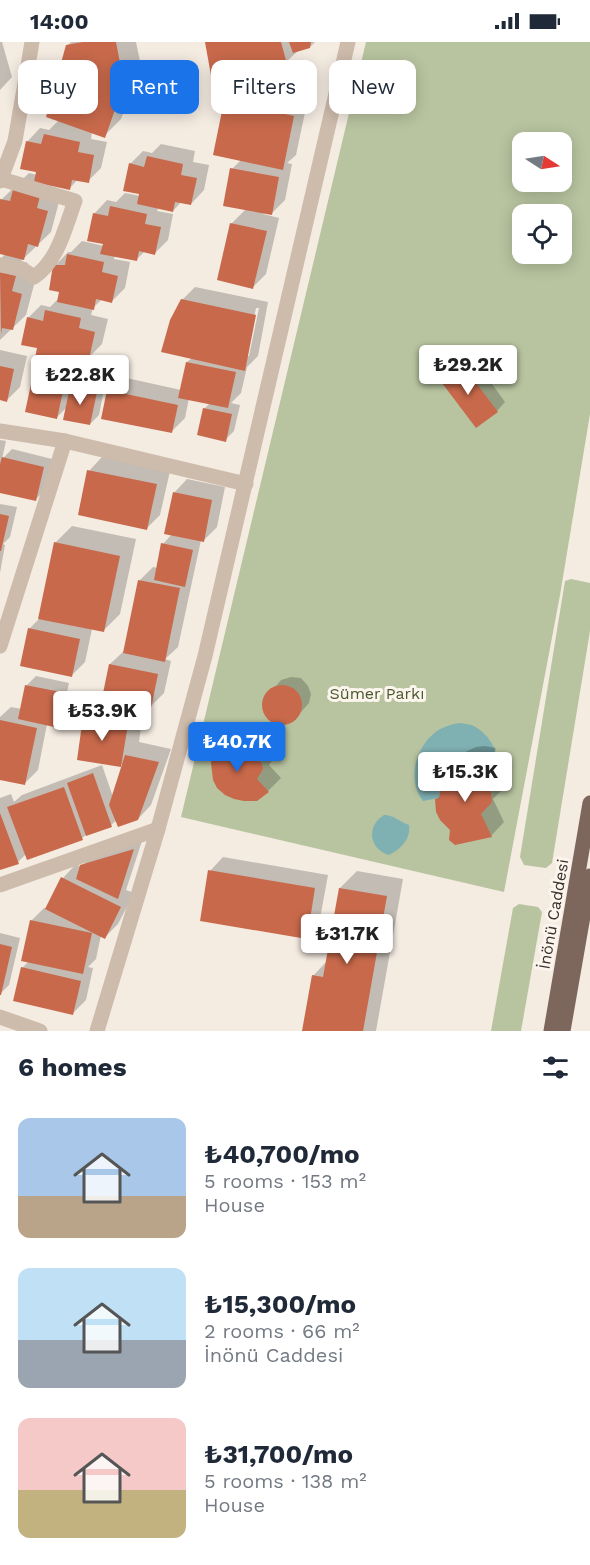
<!DOCTYPE html>
<html lang="en">
<head>
<meta charset="utf-8">
<style>
	:root { --surface:#fff; --page:#f2f2f3; --text:#1f2937; --muted:#747a83; --accent:#1a73e8 }
	body { margin:0; font-family:"Work Sans",sans-serif; background:var(--page); color:var(--text); height:100vh; display:flex; flex-direction:column; font-size:22px; white-space:nowrap }
	* { box-sizing:border-box; margin:0 }
	p { font-size:20px; color:var(--muted) }
	.icon { flex:none; width:33px; height:33px; fill:none; stroke:currentColor; stroke-width:2; stroke-linecap:round; stroke-linejoin:round }
	.map { position:relative; height:989px; overflow:hidden }
	.panel { display:flex; flex-direction:column; background:var(--surface); flex:1 }
	.panel>* { flex:none }
	.top-card { position:absolute; left:18px; top:18px; width:555px; height:54px; display:flex; gap:12px }
	.needle { width:39px; rotate:102deg }
	.tools { position:absolute; left:512px; top:90px; display:grid; gap:12px }
	.tools a { display:grid; place-items:center; width:60px; height:60px; border-radius:12px; background:var(--surface); box-shadow:0 3px 15px #0003; font-size:30px }
	.price { position:absolute; translate:-50% -51px; padding:0 14px; border-radius:6px; background:#fff; color:#222; font-size:20px; line-height:39px; filter:drop-shadow(0 2px 3px #0008) }
	.price::after { content:''; position:absolute; left:50%; top:36px; width:18px; height:14px; margin-left:-9px; background:inherit; clip-path:polygon(0 0,100% 0,50% 100%) }
	.price.active { background:var(--accent); color:#fff }
	ul { padding:0; list-style:none }
	li { display:flex; align-items:center; gap:18px; height:150px; padding:0 18px }
	li span { display:grid; place-items:center; flex:none; width:168px; height:120px; border-radius:12px; color:#555 }
	li>.icon { margin-inline-start:auto }
	span .icon { width:72px; height:72px; fill:#fffc; stroke-width:1 }
	li b { font-size:26px }
	h2 { display:flex; justify-content:space-between; align-items:center; height:72px; padding:0 18px; font-size:26px }
	.tag { padding:0 21px; border-radius:12px; background:var(--surface); box-shadow:0 3px 15px #0003; font-size:21px; line-height:54px }
	.tag.active { background:var(--accent); color:#fff }
	.status { display:flex; justify-content:space-between; align-items:center; height:42px; padding:0 30px; background:var(--surface); direction:ltr }
	.status svg { height:16px; fill:currentColor }
	.map>svg:first-child { display:block }
	.green { fill:#b8c4a0; fill-rule:evenodd }
	.water { fill:#7fb0b2 }
	.shadow { fill:#0003; fill-rule:evenodd }
	.building { fill:#c8694b }
	.lines { fill:none; stroke-linecap:round; stroke-linejoin:round }
	.minor { stroke:#cdbbac; stroke-width:15 }
	.major { stroke:#7d675c; stroke-width:15 }
	.labels { text-anchor:middle; stroke-width:6; stroke-linejoin:round; paint-order:stroke }
	.park-label { font-size:16px; fill:#4a5a2e; stroke:#fbf5ee }
	.street-label { font-size:16px; fill:#3b302b; stroke:#fbf5ee }
</style>
</head>
<body>
<div class="status"><b>14:00</b><svg viewBox="0 0 49 12"><path d="M0 12V9h3v3zM5 12V6h3v6zM10 12V3h3v9zM15 12V0h3v12zM26 1h20v11H26zM47 4h2v5h-2z"/></svg></div>
<div class="map">
<svg width="590" height="989" viewBox="0 0 590 989">
	<rect width="100%" height="100%" fill="#f4ebe1"/>
	<g class="green">
		<path d="M366,0H590V372L560,553L504,850L181,775ZM522,100H561V140H522ZM522,172H561V212H522Z"/>
		<polygon points="571,537 590,541 590,589 552,821 546,826 524,823 520,815 565,539"/>
		<polygon points="519,862 538,865 542,870 521,989 491,989 513,866"/>
	</g>
	<g class="water">
		<path d="M460,681C465,682 470,682 474,684C496,696 507,727 491,747L490,742L478,734L483,719C472,715 463,717 452,721L455,728C444,736 441,742 439,756L423,759C406,737 416,704 437,689C443,685 452,682 460,681Z"/>
		<path d="M384,773C394,773 400,780 409,783C411,797 401,807 389,813C369,807 366,784 384,773Z"/>
	</g>
	<g class="shadow">
		<polygon points="0,0 2,0 12,35 0,48"/>
		<polygon points="71,0 136,0 141,24 121,77 104,94 92,90 91,97 107,100 101,126 88,139 78,137 70,146 52,142 50,153 60,156 51,190 21,219 28,221 24,236 35,239 26,273 0,298 0,218 5,212 0,211 0,163 2,157 29,131 37,133 37,129 27,100 40,86 49,88 59,78 67,4"/>
		<polygon points="206,0 315,0 310,5 299,8 286,20"/>
		<polygon points="239,46 307,61 296,113 287,121 292,122 285,158 272,171 263,170 263,172 279,176 266,232 253,245 218,237 232,181 247,166 232,127 241,118 226,60"/>
		<polygon points="161,102 195,109 193,120 209,123 204,148 191,162 181,160 173,169 158,166 157,169 173,172 168,198 155,211 145,209 136,218 115,213 114,217 130,220 125,246 112,259 102,257 93,266 91,273 108,277 102,302 89,315 80,313 68,325 74,326 69,347 80,337 105,342 99,373 90,382 67,365 57,375 35,329 47,317 39,305 28,276 41,263 50,265 60,255 61,249 55,224 68,210 71,210 82,199 104,204 94,172 107,158 116,160 125,151 140,154 140,151 130,122 143,109 152,111"/>
		<path d="M195,245L268,260L258,314L247,325L241,351L231,361L240,363L234,389L225,398L204,367L210,361L189,356L185,376L171,390L108,349L122,335L181,348L187,320L192,316L182,258ZM256,266H259L249,314H246Z"/>
		<polygon points="0,308 27,314 20,345 7,358 0,357"/>
		<polygon points="471,313 505,360 497,369 441,337 450,328"/>
		<polygon points="0,398 6,399 2,417 12,407 52,417 44,449 35,458 0,449"/>
		<polygon points="102,415 170,429 160,473 147,486 89,429"/>
		<polygon points="187,437 225,445 217,485 203,499 201,498 178,605 165,617 171,619 164,651 150,665 144,663 139,700 171,707 151,763 138,777 117,778 111,783 86,793 82,796 26,812 18,820 0,827 0,756 11,752 14,760 22,753 102,723 113,755 125,719 121,723 84,676 102,659 125,662 125,660 103,655 110,622 124,609 140,538 153,525 158,526 163,502 172,492 174,451"/>
		<polygon points="0,462 17,465 10,495 3,502 5,503 0,531"/>
		<polygon points="72,484 136,497 120,572 103,589 92,587 85,620 72,633 29,587 39,577 55,501"/>
		<polygon points="36,634 69,641 62,674 53,683 47,682 38,728 24,742 0,737 0,675 11,665 22,667 27,643"/>
		<polygon points="291,635 301,636 308,644 311,652 309,661 294,678 285,682 276,681 268,676 264,667 265,657 281,638"/>
		<polygon points="238,681 254,703 266,701 275,709 276,713 269,723 281,736 268,749 256,758 220,699"/>
		<polygon points="485,704 496,706 490,721 503,729 505,745 493,757 504,780 491,794 452,788 437,757 441,753 456,727 454,722 467,709 476,705"/>
		<polygon points="142,799 126,848 134,851 118,882 105,895 101,893 96,917 88,925 93,926 86,958 73,971 22,926 29,919 31,879 44,866 47,866 63,836 76,822 81,825 91,815"/>
		<polygon points="223,815 328,833 319,882 306,895 210,829"/>
		<polygon points="357,829 403,837 376,989 303,989 313,934 327,919 340,846"/>
		<polygon points="0,891 20,896 9,943 0,952"/>
	</g>
	<g class="building">
		<polygon points="83,0 116,0 124,42 105,96 46,75 66,3"/>
		<polygon points="205,0 281,0 287,22 212,39"/>
		<polygon points="289,0 311,0 310,6 293,11"/>
		<polygon points="224,59 294,74 283,128 213,113"/>
		<polygon points="44,92 80,100 78,110 94,113 89,141 72,138 70,148 34,140 36,130 20,127 26,99 41,102"/>
		<polygon points="147,114 183,122 181,133 197,136 191,163 175,160 173,170 137,162 139,152 123,149 129,121 144,125"/>
		<polygon points="230,126 279,135 272,173 223,164"/>
		<polygon points="14,144 41,150 37,166 48,169 38,205 28,202 24,218 0,212 0,157 10,159"/>
		<polygon points="110,164 147,172 145,182 161,185 155,213 139,209 137,219 100,212 103,202 87,199 93,171 108,174"/>
		<polygon points="230,181 267,189 253,247 217,238"/>
		<polygon points="67,212 104,220 102,230 118,234 112,261 96,257 94,268 57,260 59,250 49,248 53,223 65,223"/>
		<polygon points="0,230 16,234 12,249 22,252 13,288 2,286 1,292"/>
		<polygon points="181,257 256,273 245,329 161,310 170,278"/>
		<polygon points="45,268 81,276 79,286 95,290 89,317 74,314 71,324 35,316 37,306 21,303 27,275 43,279"/>
		<polygon points="186,320 236,330 228,366 178,356"/>
		<polygon points="461,321 498,370 476,386 439,337"/>
		<polygon points="0,324 14,327 7,360 0,358"/>
		<polygon points="34,328 66,335 57,377 25,370"/>
		<polygon points="70,345 97,350 90,383 63,378"/>
		<polygon points="107,348 178,363 172,391 101,377"/>
		<polygon points="203,366 232,372 226,400 197,393"/>
		<polygon points="2,415 44,425 36,459 0,451 0,422"/>
		<polygon points="87,428 157,442 147,488 78,473"/>
		<polygon points="173,450 212,458 204,500 164,492"/>
		<polygon points="0,472 9,474 1,509 0,509"/>
		<polygon points="54,500 120,514 104,590 38,577"/>
		<polygon points="161,501 193,508 185,545 154,538"/>
		<polygon points="138,538 180,546 165,620 123,611"/>
		<polygon points="28,586 80,597 72,635 20,624"/>
		<polygon points="109,622 158,632 151,666 102,656"/>
		<polygon points="25,643 61,650 54,685 18,677"/>
		<circle cx="282" cy="663" r="20"/>
		<polygon points="83,675 128,682 121,725 77,718"/>
		<polygon points="0,678 37,686 25,743 0,738"/>
		<polygon points="224,693 241,715 252,714 257,716 262,722 263,727 257,737 269,750 257,759 244,759 234,757 225,753 217,746 213,738 211,721 213,712 219,698"/>
		<polygon points="125,713 159,720 138,778 118,785 109,763"/>
		<polygon points="471,717 484,719 478,734 490,742 492,760 481,772 492,795 455,803 449,798 450,788 440,778 436,770 435,757 439,756 441,743 446,735 455,728 452,721 461,718"/>
		<polygon points="93,731 112,785 86,794 67,741"/>
		<polygon points="64,745 83,798 27,818 7,765"/>
		<polygon points="0,771 19,822 0,828"/>
		<polygon points="134,807 118,857 76,837 80,823"/>
		<polygon points="208,828 315,846 307,897 200,879"/>
		<polygon points="61,835 121,865 105,897 45,867"/>
		<polygon points="339,846 387,854 363,989 302,989 312,933 323,935"/>
		<polygon points="30,878 92,891 83,932 21,919"/>
		<polygon points="0,902 12,905 1,953 0,953"/>
		<polygon points="21,925 81,939 73,973 13,959"/>
	</g>
	<g class="lines">
		<g class="minor">
			<polyline points="0,139 15,99 32,0"/>
			<path d="M0,223L22,227L34,235C58,219 65,186 75,159L1,137"/>
			<polyline points="0,389 65,399 0,604"/>
			<polyline points="65,399 246,442"/>
			<polyline points="0,843 158,787"/>
			<polyline points="0,975 40,989"/>
			<polyline points="97,989 158,787 205,614 348,0"/>
		</g>
		<g class="major">
			<polyline points="551,989 590,761"/>
			<polyline points="563,989 590,834"/>
		</g>
	</g>
	<g class="labels">
		<g class="park-label">
			<text x="377" y="657">Sümer Parkı</text>
		</g>
		<g class="street-label">
			<text transform="translate(553 872) rotate(-80)" y="6">İnönü Caddesi</text>
		</g>
	</g>
</svg>
<div class="tools">
<a><svg class="needle" viewBox="-14 -14 28 28"><path d="M0-13l5 13h-10z" fill="#e53935"/><path d="M0 13l5-13h-10z" fill="#747a83"/></svg></a>
<a><svg class="icon" aria-label="locate" viewBox="0 0 24 24"><circle cx="12" cy="12" r="6"/><path d="M12 2v4M12 18v4M2 12h4M18 12h4"/></svg></a>
</div>
<b class="price" style="left:468px;top:354px">₺29.2K</b>
<b class="price" style="left:80px;top:364px">₺22.8K</b>
<b class="price" style="left:102px;top:700px">₺53.9K</b>
<b class="price active" style="left:237px;top:731px">₺40.7K</b>
<b class="price" style="left:465px;top:761px">₺15.3K</b>
<b class="price" style="left:347px;top:923px">₺31.7K</b>
<div class="top-card">
<a class="tag">Buy</a>
<a class="tag active">Rent</a>
<a class="tag">Filters</a>
<a class="tag">New</a>
</div>
</div>
<section class="panel">
<h2>6 homes<svg class="icon" aria-label="filters" viewBox="0 0 24 24"><path d="M4 7h16M4 17h16"/><circle cx="9" cy="7" r="2"/><circle cx="15" cy="17" r="2"/></svg></h2>
<ul>
<li><span style="background:linear-gradient(#a9c7e8 65%,#b9a48a 0)"><svg class="icon" aria-label="home" viewBox="0 0 24 24"><path d="M3 11l9-7 9 7M6 9v11h12V9"/></svg></span><div><b>₺40,700/mo</b><p>5 rooms · 153 m²</p><p>House</p></div></li>
<li><span style="background:linear-gradient(#bfe0f5 60%,#9aa5b1 0)"><svg class="icon" aria-label="home" viewBox="0 0 24 24"><path d="M3 11l9-7 9 7M6 9v11h12V9"/></svg></span><div><b>₺15,300/mo</b><p>2 rooms · 66 m²</p><p>İnönü Caddesi</p></div></li>
<li><span style="background:linear-gradient(#f6c9c9 60%,#c2b280 0)"><svg class="icon" aria-label="home" viewBox="0 0 24 24"><path d="M3 11l9-7 9 7M6 9v11h12V9"/></svg></span><div><b>₺31,700/mo</b><p>5 rooms · 138 m²</p><p>House</p></div></li>
</ul>
</section>
</body>
</html>
